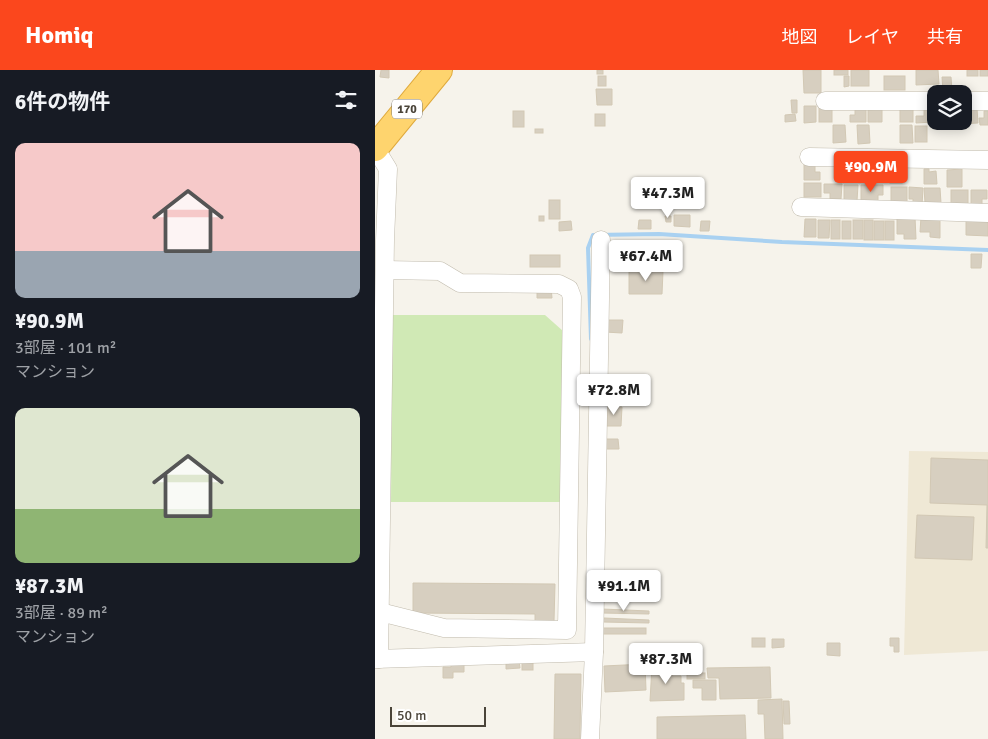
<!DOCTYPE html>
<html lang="ja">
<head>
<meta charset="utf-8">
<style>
	:root { --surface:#171b24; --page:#242831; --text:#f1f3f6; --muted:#9ea1a6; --accent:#fb471d }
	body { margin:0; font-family:Signika,"Noto Sans JP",sans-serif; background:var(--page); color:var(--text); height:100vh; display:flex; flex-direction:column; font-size:19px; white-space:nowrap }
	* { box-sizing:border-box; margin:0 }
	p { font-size:16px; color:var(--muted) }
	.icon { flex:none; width:28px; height:28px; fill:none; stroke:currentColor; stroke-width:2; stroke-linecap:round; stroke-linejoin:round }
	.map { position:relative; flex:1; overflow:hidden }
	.panel { display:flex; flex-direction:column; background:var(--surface); width:375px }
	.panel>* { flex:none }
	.fabs { position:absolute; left:552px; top:15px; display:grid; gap:10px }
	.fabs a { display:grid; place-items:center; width:45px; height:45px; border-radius:10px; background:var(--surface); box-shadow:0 2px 12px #0003; font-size:25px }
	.scale { position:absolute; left:15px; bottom:12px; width:96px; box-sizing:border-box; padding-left:5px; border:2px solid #4a4439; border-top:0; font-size:14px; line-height:18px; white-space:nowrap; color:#4a4439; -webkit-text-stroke:4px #fff; paint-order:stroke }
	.price { position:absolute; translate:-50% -42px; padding:0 11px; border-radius:5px; background:#fff; color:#222; font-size:16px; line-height:32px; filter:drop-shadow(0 1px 2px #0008) }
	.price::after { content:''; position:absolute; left:50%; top:30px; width:15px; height:11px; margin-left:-8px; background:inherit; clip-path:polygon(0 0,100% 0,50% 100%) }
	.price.selected { background:var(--accent); color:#fff }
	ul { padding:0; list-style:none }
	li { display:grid; align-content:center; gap:10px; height:265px; padding:0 15px }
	li span { display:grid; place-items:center; height:155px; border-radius:10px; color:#555 }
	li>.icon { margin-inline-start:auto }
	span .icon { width:90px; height:90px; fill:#fffc; stroke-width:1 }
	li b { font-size:21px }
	h2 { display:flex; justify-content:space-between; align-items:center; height:60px; padding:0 15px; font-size:21px }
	header { display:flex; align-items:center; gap:30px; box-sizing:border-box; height:70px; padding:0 25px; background:var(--accent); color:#fff }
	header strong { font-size:24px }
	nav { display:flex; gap:28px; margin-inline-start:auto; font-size:18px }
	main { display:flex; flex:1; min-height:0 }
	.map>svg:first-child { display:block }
	.education { fill:#efe8d5 }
	.green { fill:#d0e9b5 }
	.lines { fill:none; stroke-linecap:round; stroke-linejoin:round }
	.stream { stroke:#a9d1f1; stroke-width:4 }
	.building { fill:#d7cfc0; stroke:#d2c8b4 }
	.minor-casing { stroke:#c1bbad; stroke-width:19 }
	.highway-casing { stroke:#dfa93c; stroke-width:28 }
	.minor { stroke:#fff; stroke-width:18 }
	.highway { stroke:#fed46e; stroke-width:26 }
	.labels { text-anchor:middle; stroke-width:5; stroke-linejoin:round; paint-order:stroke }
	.shield { fill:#fff; stroke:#807c74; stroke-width:1 }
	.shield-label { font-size:12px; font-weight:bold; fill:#4a4439 }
</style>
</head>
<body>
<header>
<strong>Homiq</strong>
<nav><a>地図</a><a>レイヤ</a><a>共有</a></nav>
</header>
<main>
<section class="panel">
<h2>6件の物件<svg class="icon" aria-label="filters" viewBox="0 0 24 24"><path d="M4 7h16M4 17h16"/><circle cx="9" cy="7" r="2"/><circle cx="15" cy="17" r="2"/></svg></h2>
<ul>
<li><span style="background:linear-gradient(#f6c9c9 70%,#9aa5b1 0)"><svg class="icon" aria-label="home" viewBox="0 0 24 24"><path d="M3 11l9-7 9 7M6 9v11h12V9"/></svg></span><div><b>¥90.9M</b><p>3部屋 · 101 m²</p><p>マンション</p></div></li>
<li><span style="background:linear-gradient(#dfe7d0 65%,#8fb573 0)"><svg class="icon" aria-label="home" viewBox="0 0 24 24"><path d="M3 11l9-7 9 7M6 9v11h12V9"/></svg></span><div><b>¥87.3M</b><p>3部屋 · 89 m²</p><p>マンション</p></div></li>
</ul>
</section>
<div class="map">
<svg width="613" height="669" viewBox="0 0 613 669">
	<rect width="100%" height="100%" fill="#f6f3eb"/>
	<polygon class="education" points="534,381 613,382 613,581 529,585"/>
	<polygon class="green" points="17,245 170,245 188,261 188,432 16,432"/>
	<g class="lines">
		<polyline class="stream" points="216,269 213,178 218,165 284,164 407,172 613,180"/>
	</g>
	<g class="building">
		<polygon points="6,0 14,0 14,8 5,7"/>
		<rect x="222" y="0" width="6" height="4"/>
		<polygon points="428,0 446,0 446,23 429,23"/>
		<rect x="459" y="0" width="14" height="5"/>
		<rect x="476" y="0" width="18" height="16"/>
		<polygon points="541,0 563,0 564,14 541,15"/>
		<rect x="592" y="0" width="11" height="6"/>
		<rect x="605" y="0" width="8" height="6"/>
		<rect x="223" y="6" width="8" height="10"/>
		<polygon points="469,6 474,6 474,16 469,17"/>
		<rect x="509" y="6" width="21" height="14"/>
		<polygon points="567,7 576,7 577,21 568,21"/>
		<polygon points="221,19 237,19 237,35 222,35"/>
		<polygon points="416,30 422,30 422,43 417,43"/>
		<polygon points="429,36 441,36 441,52 429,53"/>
		<rect x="444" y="36" width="13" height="16"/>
		<polygon points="561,36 561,51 574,51 574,53 561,53"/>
		<polygon points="491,37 491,52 475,52 475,45 480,45 480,38"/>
		<polygon points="549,37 558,37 558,52 541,53 541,46 549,46"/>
		<rect x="525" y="38" width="13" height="14"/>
		<polygon points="602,38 603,53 584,54 584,51 589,51 589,39"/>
		<polygon points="507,39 507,52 493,52 493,40"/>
		<rect x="138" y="41" width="11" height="16"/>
		<polygon points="609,41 613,41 613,55 605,55 604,48 609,48"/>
		<rect x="220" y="44" width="10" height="12"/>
		<polygon points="420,44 421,51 410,52 410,45"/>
		<polygon points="458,55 470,55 471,72 458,73"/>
		<polygon points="482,55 494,55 495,73 483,74"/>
		<polygon points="525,55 537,55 538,73 525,73"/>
		<rect x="540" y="56" width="12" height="16"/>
		<rect x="160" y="59" width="8" height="4"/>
		<polygon points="429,93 440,93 440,102 445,102 445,110 429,110"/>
		<polygon points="496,96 507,96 507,112 496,113"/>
		<polygon points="549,99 554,99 554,102 561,101 562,114 549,114"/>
		<polygon points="587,99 587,117 572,117 572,100"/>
		<rect x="515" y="100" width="12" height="13"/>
		<rect x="429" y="113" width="17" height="14"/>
		<polygon points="449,114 467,114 466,129 455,129 455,123 449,123"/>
		<polygon points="469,115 483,115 482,131 469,131"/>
		<polygon points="486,115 508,115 508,125 503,125 503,131 486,131"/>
		<rect x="516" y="117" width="16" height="17"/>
		<polygon points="534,117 548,118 547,136 538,135 538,129 534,129"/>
		<polygon points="549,118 565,118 566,133 550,133"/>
		<rect x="576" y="120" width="17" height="14"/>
		<polygon points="596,120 612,120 612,129 607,129 607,135 596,135"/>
		<rect x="174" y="130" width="11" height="19"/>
		<polygon points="299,145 315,145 315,157 299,156"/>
		<rect x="164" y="146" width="5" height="5"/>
		<polygon points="290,146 296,146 296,152 291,152"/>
		<polygon points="522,147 540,147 541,169 529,169 529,164 522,164"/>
		<polygon points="546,147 565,147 565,168 555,167 555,162 545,162"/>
		<polygon points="430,149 441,149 441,167 429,167"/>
		<polygon points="264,150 276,150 276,159 263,159"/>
		<polygon points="443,150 455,150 454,168 443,168"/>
		<rect x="456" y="150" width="9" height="19"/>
		<rect x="478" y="150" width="10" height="19"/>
		<rect x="489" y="150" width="9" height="20"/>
		<polygon points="591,150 613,150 613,166 591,165"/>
		<polygon points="196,151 197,160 184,161 184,152"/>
		<polygon points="326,151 335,151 334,161 325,161"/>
		<rect x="467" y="151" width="9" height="18"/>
		<rect x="499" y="151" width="10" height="19"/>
		<rect x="510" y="151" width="9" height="19"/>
		<polygon points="596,184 607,184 606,198 596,198"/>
		<rect x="155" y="185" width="30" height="12"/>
		<polygon points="254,200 288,201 287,224 254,224"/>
		<polygon points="162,217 176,217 177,228 162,228"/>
		<polygon points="230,250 248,250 247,263 230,262"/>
		<polygon points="230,323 248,323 249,334 231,334"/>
		<polygon points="231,337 247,337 246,356 230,356"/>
		<polygon points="230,369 243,369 244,379 230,379"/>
		<polygon points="556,388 613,390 613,478 611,478 612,435 555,433"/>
		<polygon points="542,445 599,447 597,490 540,488"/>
		<polygon points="38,513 180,514 179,551 160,551 160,544 38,543"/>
		<polygon points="227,539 274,541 274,544 227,543"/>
		<polygon points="229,548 274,550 274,553 228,552"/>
		<rect x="225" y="558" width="46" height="6"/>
		<rect x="377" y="568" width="13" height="9"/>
		<polygon points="515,568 524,568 524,582 519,582 519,576 515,576"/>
		<polygon points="397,569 409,569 409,577 397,578"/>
		<polygon points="452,573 465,573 465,586 452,585"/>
		<polygon points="144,590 145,598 131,599 131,591"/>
		<rect x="147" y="591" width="11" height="9"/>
		<polygon points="89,592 89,602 78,602 78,608 68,608 68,597 76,597 76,593"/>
		<polygon points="270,594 271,620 230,622 229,596"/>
		<polygon points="297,595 297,606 306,606 306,613 309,613 309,630 275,631 277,596"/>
		<rect x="311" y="595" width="10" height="6"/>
		<polygon points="395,597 396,628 345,629 344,608 333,608 332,598"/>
		<rect x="312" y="603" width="18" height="6"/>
		<polygon points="180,604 206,604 205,669 179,669"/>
		<polygon points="318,610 341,610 341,630 327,630 327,618 318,618"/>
		<polygon points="407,629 408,669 390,669 389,644 383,644 383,630"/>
		<polygon points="408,631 414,631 415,654 409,654"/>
		<polygon points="370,645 371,669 282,669 282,647"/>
	</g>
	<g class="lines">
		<defs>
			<g id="minor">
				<polyline points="450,31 561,31"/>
				<polyline points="589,31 613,31"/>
				<polyline points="0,78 13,99 10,170 4,589"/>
				<polyline points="434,87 613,90"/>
				<polyline points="426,137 613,143"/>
				<polyline points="5,542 69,558 192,560 197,227 194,219 184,214 85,213 65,201 10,200"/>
				<polyline points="0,589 219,582"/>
				<polyline points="215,669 219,582 226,170"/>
			</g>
			<polyline id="highway" points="0,78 64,0"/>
		</defs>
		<use href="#minor" class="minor-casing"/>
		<use href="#highway" class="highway-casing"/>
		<use href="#minor" class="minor"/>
		<use href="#highway" class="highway"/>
	</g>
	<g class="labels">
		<rect class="shield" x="17" y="29.5" width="30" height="19" rx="4"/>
		<g class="shield-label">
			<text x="32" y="43">170</text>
		</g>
	</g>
</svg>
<div class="fabs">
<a><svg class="icon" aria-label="layers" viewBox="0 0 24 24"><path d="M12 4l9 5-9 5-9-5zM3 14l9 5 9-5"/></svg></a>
</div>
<div class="scale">50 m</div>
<b class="price selected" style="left:496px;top:123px">¥90.9M</b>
<b class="price" style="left:293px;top:149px">¥47.3M</b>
<b class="price" style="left:271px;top:212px">¥67.4M</b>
<b class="price" style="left:239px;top:346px">¥72.8M</b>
<b class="price" style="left:249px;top:542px">¥91.1M</b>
<b class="price" style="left:291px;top:615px">¥87.3M</b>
</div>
</main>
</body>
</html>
